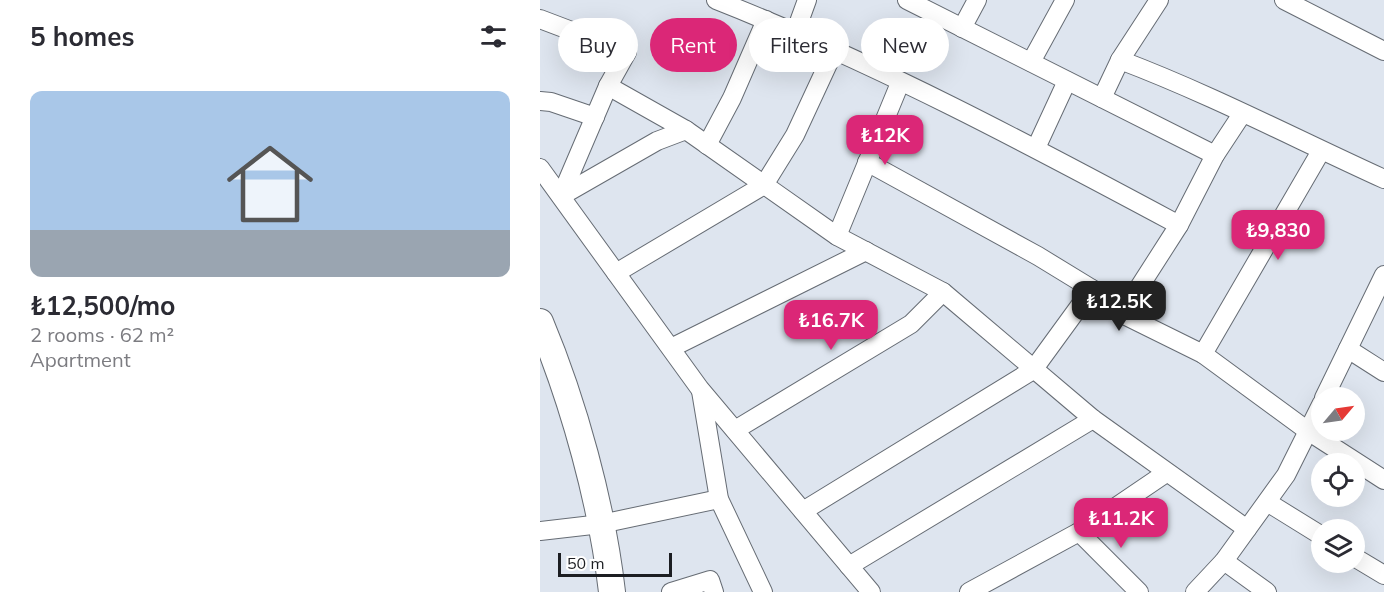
<!DOCTYPE html>
<html lang="en">
<head>
<meta charset="utf-8">
<style>
	:root { --surface:#fff; --page:#f7f7f7; --text:#2b2b33; --muted:#7c7c81; --line:#e1e1e2; --accent:#db2777 }
	body { margin:0; font-family:Mulish,sans-serif; background:var(--page); color:var(--text); height:100vh; display:flex; flex-direction:column; font-size:22px; white-space:nowrap }
	* { box-sizing:border-box; margin:0 }
	p { font-size:20px; color:var(--muted) }
	.icon { flex:none; width:33px; height:33px; fill:none; stroke:currentColor; stroke-width:2; stroke-linecap:round; stroke-linejoin:round }
	.map { position:relative; flex:1; overflow:hidden }
	.sheet { display:flex; flex-direction:column; background:var(--surface); width:540px }
	.sheet>* { flex:none }
	.banner { position:absolute; left:18px; top:18px; width:570px; height:54px; display:flex; gap:12px }
	.needle { width:39px; rotate:61deg }
	.buttons { position:absolute; left:771px; top:387px; display:grid; gap:12px }
	.buttons a { display:grid; place-items:center; width:54px; height:54px; border-radius:50%; background:var(--surface); box-shadow:0 6px 24px #0002; font-size:30px }
	.scale { position:absolute; left:18px; bottom:15px; width:114px; box-sizing:border-box; padding-left:6px; border:3px solid #1c1e22; border-top:0; font-size:16px; line-height:21px; white-space:nowrap; color:#1c1e22; -webkit-text-stroke:4px #fff; paint-order:stroke }
	.price { position:absolute; translate:-50% -51px; padding:0 14px; border-radius:12px; background:var(--accent); color:#fff; font-size:20px; line-height:39px; filter:drop-shadow(0 2px 3px #0008) }
	.price::after { content:''; position:absolute; left:50%; top:36px; width:18px; height:14px; margin-left:-9px; background:inherit; clip-path:polygon(0 0,100% 0,50% 100%) }
	.price.active { background:#222; color:#fff }
	ul { padding:0; list-style:none }
	li { display:grid; align-content:center; gap:12px; height:318px; padding:0 30px }
	li+li { border-top:2px solid var(--line) }
	li span { display:grid; place-items:center; height:186px; border-radius:12px; color:#555 }
	li>.icon { margin-inline-start:auto }
	span .icon { width:108px; height:108px; fill:#fffc; stroke-width:1 }
	li b { font-size:26px }
	h2 { display:flex; justify-content:space-between; align-items:center; height:72px; padding:0 30px; font-size:26px }
	.tag { padding:0 21px; border-radius:27px; background:var(--surface); box-shadow:0 6px 24px #0002; font-size:21px; line-height:54px }
	.tag.active { background:var(--accent); color:#fff }
	main { display:flex; flex:1; min-height:0 }
	.map>svg:first-child { display:block }
	.lines { fill:none; stroke-linecap:round; stroke-linejoin:round }
	.street-casing { stroke:#666c74; stroke-width:20 }
	.secondary-casing { stroke:#666c74; stroke-width:28 }
	.street { stroke:#fff; stroke-width:18 }
	.secondary { stroke:#fff; stroke-width:26 }
</style>
</head>
<body>
<main>
<section class="sheet">
<h2>5 homes<svg class="icon" aria-label="filters" viewBox="0 0 24 24"><path d="M4 7h16M4 17h16"/><circle cx="9" cy="7" r="2"/><circle cx="15" cy="17" r="2"/></svg></h2>
<ul>
<li><span style="background:linear-gradient(#a9c7e8 75%,#9aa5b1 0)"><svg class="icon" aria-label="home" viewBox="0 0 24 24"><path d="M3 11l9-7 9 7M6 9v11h12V9"/></svg></span><div><b>₺12,500/mo</b><p>2 rooms · 62 m²</p><p>Apartment</p></div></li>
</ul>
</section>
<div class="map">
<svg width="844" height="592" viewBox="0 0 844 592">
	<rect width="100%" height="100%" fill="#dee5ef"/>
	<g class="lines">
		<defs>
			<g id="street">
				<path d="M176,0C336,63 488,144 639,225"/>
				<polyline points="367,0 675,155"/>
				<polyline points="744,0 844,51"/>
				<polyline points="0,19 87,52 68,86 21,196"/>
				<polyline points="422,28 437,0"/>
				<polyline points="255,33 267,0"/>
				<path d="M580,60C670,94 756,139 844,179"/>
				<polyline points="491,62 525,0"/>
				<polyline points="68,86 146,130 297,236 403,292 553,419 707,529"/>
				<polyline points="562,98 580,60 619,0"/>
				<polyline points="0,101 11,102 55,117"/>
				<polyline points="167,145 192,98 226,20"/>
				<polyline points="496,148 527,81"/>
				<polyline points="327,162 498,256 552,289 582,314 663,354 768,431 844,480"/>
				<polyline points="0,168 160,389 331,592"/>
				<polyline points="21,196 117,141 146,130"/>
				<polyline points="297,236 360,83"/>
				<polyline points="76,273 224,185 255,135 294,51"/>
				<polyline points="582,314 639,225 675,155 702,114"/>
				<polyline points="131,348 326,251"/>
				<polyline points="808,349 844,372"/>
				<polyline points="663,354 781,151"/>
				<polyline points="161,391 179,499 223,592"/>
				<polyline points="784,398 844,275"/>
				<polyline points="195,430 371,324 403,292"/>
				<polyline points="727,502 782,536"/>
				<polyline points="263,511 493,370 552,289"/>
				<polyline points="0,531 61,524 179,499"/>
				<polyline points="539,532 599,592"/>
				<polyline points="814,557 844,575"/>
				<polyline points="684,561 727,592"/>
				<polyline points="309,566 553,419"/>
				<polyline points="131,592 170,580 174,592"/>
				<polyline points="429,592 539,532 626,473"/>
				<polyline points="655,592 684,561 746,475 782,403"/>
			</g>
			<path id="secondary" d="M0,322C34,403 62,505 72,592"/>
		</defs>
		<use href="#street" class="street-casing"/>
		<use href="#secondary" class="secondary-casing"/>
		<use href="#street" class="street"/>
		<use href="#secondary" class="secondary"/>
	</g>
</svg>
<div class="buttons">
<a><svg class="needle" viewBox="-14 -14 28 28"><path d="M0-13l5 13h-10z" fill="#e53935"/><path d="M0 13l5-13h-10z" fill="#7c7c81"/></svg></a>
<a><svg class="icon" aria-label="locate" viewBox="0 0 24 24"><circle cx="12" cy="12" r="6"/><path d="M12 2v4M12 18v4M2 12h4M18 12h4"/></svg></a>
<a><svg class="icon" aria-label="layers" viewBox="0 0 24 24"><path d="M12 4l9 5-9 5-9-5zM3 14l9 5 9-5"/></svg></a>
</div>
<div class="scale">50 m</div>
<b class="price" style="left:345px;top:166px">₺12K</b>
<b class="price" style="left:738px;top:261px">₺9,830</b>
<b class="price active" style="left:579px;top:332px">₺12.5K</b>
<b class="price" style="left:291px;top:351px">₺16.7K</b>
<b class="price" style="left:581px;top:549px">₺11.2K</b>
<div class="banner">
<a class="tag">Buy</a>
<a class="tag active">Rent</a>
<a class="tag">Filters</a>
<a class="tag">New</a>
</div>
</div>
</main>
</body>
</html>
